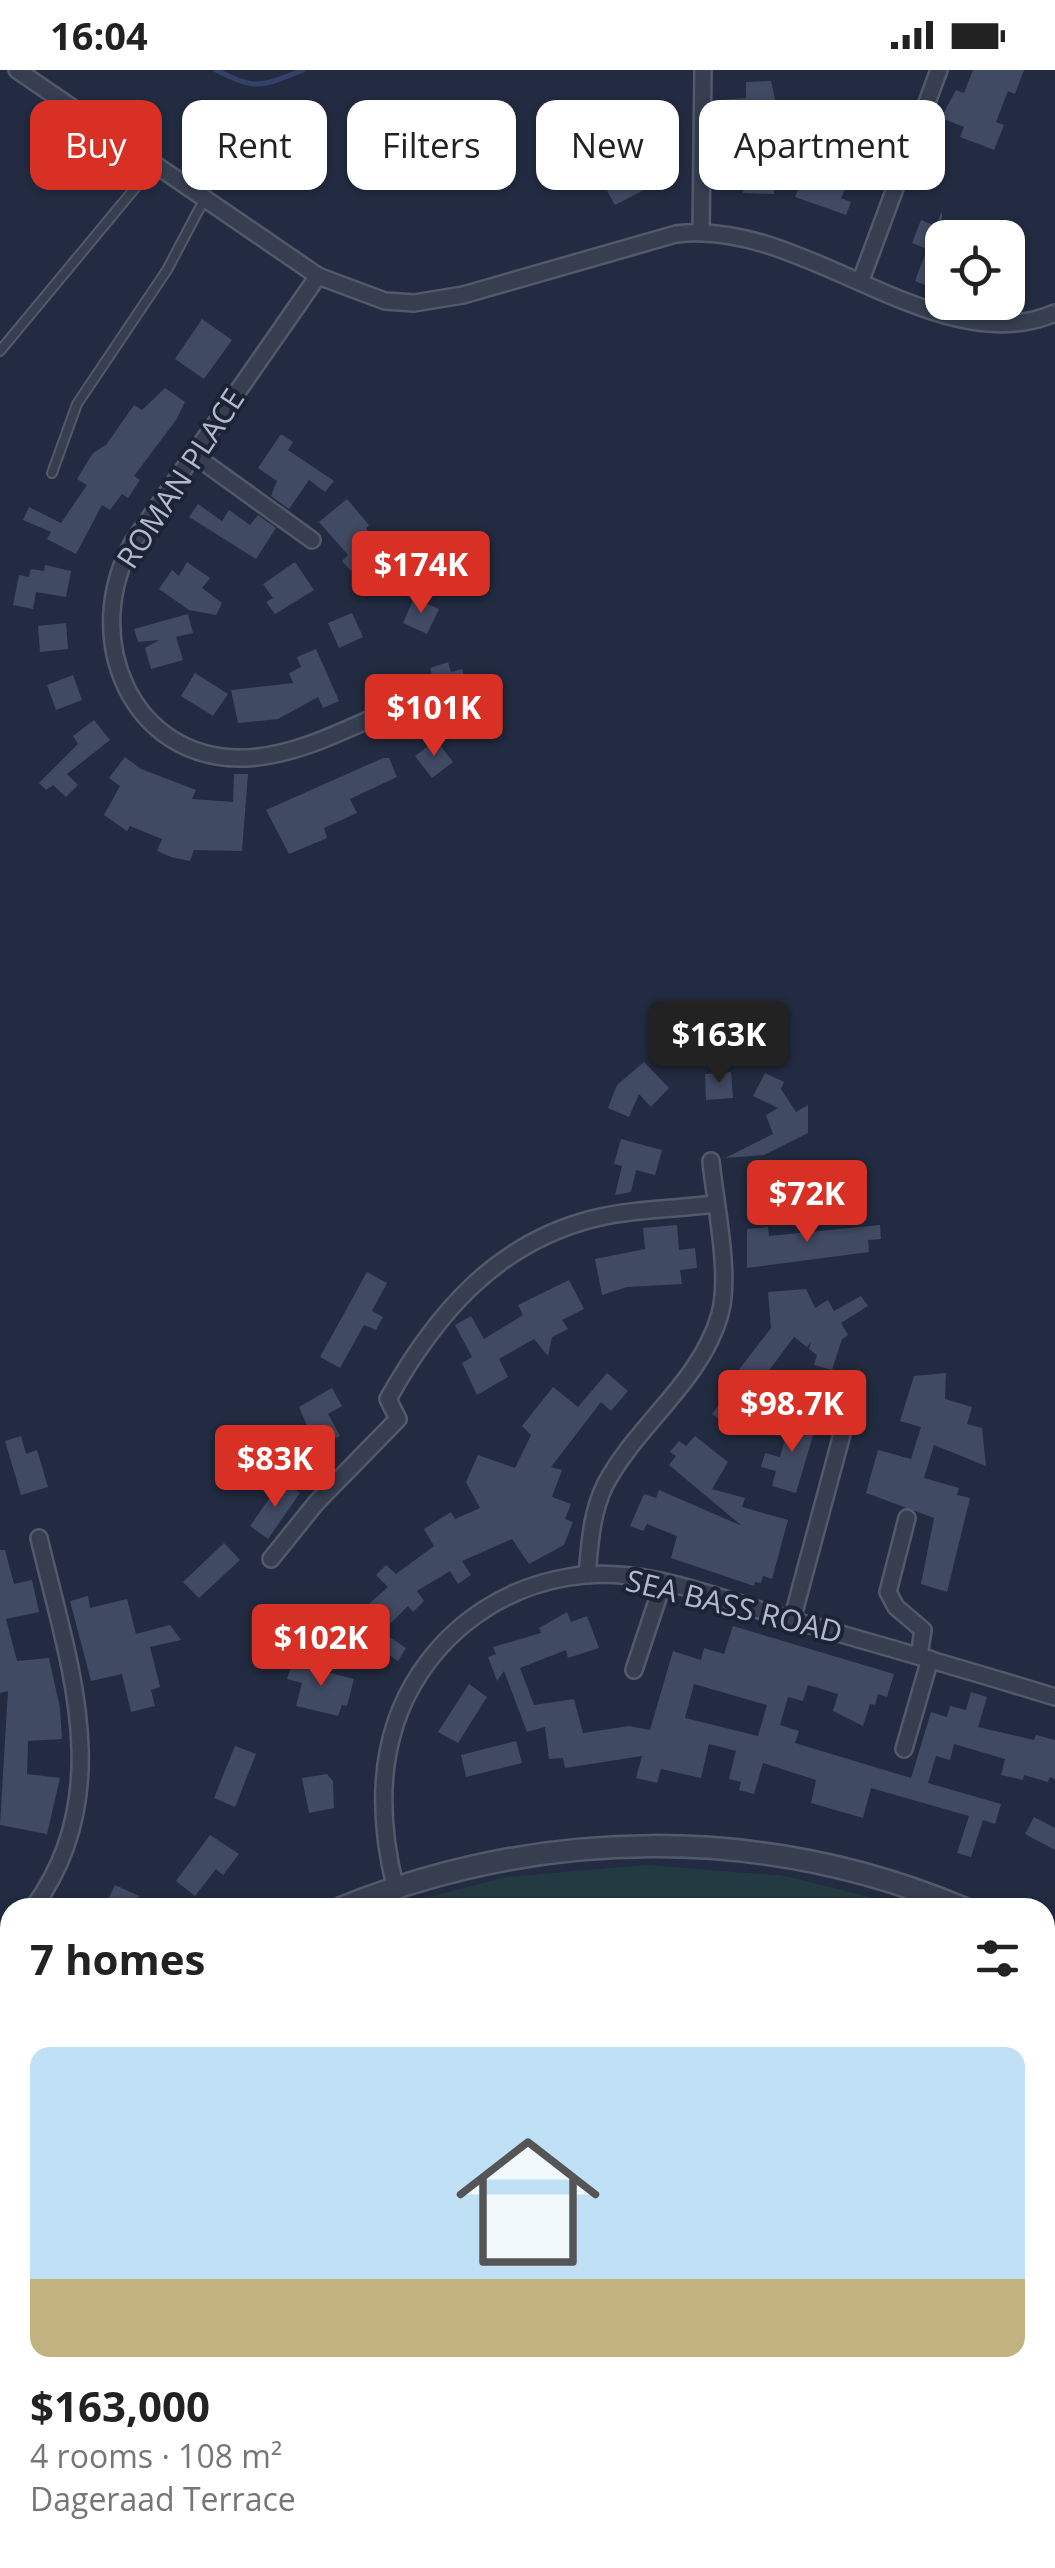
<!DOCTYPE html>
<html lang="en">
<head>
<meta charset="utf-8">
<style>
	:root { --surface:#fff; --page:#f2f2f2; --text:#222; --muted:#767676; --accent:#d93025 }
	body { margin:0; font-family:"Open Sans",sans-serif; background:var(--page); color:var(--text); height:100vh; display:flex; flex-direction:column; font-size:38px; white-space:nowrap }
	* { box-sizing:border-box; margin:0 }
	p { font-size:32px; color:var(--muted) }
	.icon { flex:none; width:55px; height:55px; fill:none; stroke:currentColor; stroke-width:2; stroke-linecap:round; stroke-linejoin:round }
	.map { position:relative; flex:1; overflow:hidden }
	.sheet { position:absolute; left:0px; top:1828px; width:1055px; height:672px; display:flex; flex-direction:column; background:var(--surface); border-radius:30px 30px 0 0; box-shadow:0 2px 8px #0004 }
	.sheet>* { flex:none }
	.top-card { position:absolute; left:30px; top:30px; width:995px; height:90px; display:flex; gap:20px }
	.controls { position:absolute; left:925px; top:150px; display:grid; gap:20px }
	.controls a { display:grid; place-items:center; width:100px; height:100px; border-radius:20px; background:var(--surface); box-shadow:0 2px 8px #0004; font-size:50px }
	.price { position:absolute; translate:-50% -85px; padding:0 22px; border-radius:10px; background:var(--accent); color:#fff; font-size:32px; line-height:65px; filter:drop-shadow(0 2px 5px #0008) }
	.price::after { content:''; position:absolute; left:50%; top:60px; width:30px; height:22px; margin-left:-15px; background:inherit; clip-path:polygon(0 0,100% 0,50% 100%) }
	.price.current { background:#222; color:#fff }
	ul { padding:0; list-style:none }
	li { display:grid; align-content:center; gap:20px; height:530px; padding:0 30px }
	li span { display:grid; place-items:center; height:310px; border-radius:20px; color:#555 }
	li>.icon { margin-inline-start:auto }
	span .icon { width:180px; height:180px; fill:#fffc; stroke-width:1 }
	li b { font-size:42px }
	h2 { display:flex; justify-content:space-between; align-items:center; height:120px; padding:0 30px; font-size:42px }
	.chip { padding:0 35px; border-radius:20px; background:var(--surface); box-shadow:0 2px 8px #0004; font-size:35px; line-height:90px }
	.chip.current { background:var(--accent); color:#fff }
	.status { display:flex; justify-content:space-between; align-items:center; height:70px; padding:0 50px; background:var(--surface); direction:ltr }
	.status svg { height:28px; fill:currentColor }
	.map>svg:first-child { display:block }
	.green { fill:#243a42 }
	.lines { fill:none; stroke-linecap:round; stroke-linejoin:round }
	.stream { stroke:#324168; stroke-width:5 }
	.building { fill:#414a63; fill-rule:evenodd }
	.service-casing { stroke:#51596b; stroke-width:12 }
	.minor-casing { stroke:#51596b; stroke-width:20 }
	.tertiary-casing { stroke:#51596b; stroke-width:25 }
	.service { stroke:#363e50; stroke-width:8 }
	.minor { stroke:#363e50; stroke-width:15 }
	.tertiary { stroke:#363e50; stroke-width:20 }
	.labels { text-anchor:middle; stroke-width:8; stroke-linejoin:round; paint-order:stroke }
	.street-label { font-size:30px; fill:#b3b9cb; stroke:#1b2336 }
</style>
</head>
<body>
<div class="status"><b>16:04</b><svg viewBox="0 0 49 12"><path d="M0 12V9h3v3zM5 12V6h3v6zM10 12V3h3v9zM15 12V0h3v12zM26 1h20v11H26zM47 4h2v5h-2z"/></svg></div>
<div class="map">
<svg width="1055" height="2498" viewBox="0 0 1055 2498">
	<rect width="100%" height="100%" fill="#222b41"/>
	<g class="green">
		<polygon points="647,1795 786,1806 910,1837 390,1837 507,1807"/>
		<polygon points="1045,1897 1055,1903 1055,2228 1045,2233"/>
		<polygon points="10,2105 10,2490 921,2490 925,2498 0,2498 0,2118"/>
	</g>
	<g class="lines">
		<g class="stream">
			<path d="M216,0C256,20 260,17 303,0"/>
			<polyline points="1045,2041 1055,2054"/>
			<polyline points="0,2392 10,2377"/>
		</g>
	</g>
	<g class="building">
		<polygon points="973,0 1024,0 1015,24 1008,21 996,52 1004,55 994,80 960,67 964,57 941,48 956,20 964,23"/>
		<polygon points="771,11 778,43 774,124 743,123 744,105 722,105 717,30 746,28 746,12"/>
		<polygon points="822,38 861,51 856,64 870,69 841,128 851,132 846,145 795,127 822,53 817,52"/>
		<polygon points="654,89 665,109 615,135 604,115"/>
		<polygon points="941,143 942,143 942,222 915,211 927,179 912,173 921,150 936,156"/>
		<polygon points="202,249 232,270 204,309 175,289"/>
		<polygon points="165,318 185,332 176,350 134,406 140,410 128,428 122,424 110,440 102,435 76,484 47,469 51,462 23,450 29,437 61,453 87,415 77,409 93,383 106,375 134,335 142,340"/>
		<polygon points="281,364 293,372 288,380 334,411 325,422 309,410 289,439 271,426 277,411 258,398"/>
		<polygon points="347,429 369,455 366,458 379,478 351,501 342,491 348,485 319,452"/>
		<polygon points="198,434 222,451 229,440 250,455 258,445 276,458 256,489 189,447"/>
		<polygon points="187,492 210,508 202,518 222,533 216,545 189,540 159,519 172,500 179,506"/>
		<polygon points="295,492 314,520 275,544 266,532 273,528 263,514"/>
		<polygon points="45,495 71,501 66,527 36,522 33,539 13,535 19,505 29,507 31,499 44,501"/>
		<polygon points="414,528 439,539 427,564 403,553"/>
		<polygon points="352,543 363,567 339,578 328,553"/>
		<polygon points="188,544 193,563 176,567 183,590 151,599 145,578 159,570 138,572 134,559"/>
		<polygon points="66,553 68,579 40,582 38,556"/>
		<polygon points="316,579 339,631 323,638 318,627 278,649 238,653 231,620 293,613 289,603 301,597 297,587"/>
		<polygon points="448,592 451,602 462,599 470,624 446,632 442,620 414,628 406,623 396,625 395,620 433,608 430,598"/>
		<polygon points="195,603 228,624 213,646 181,626"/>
		<polygon points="73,605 82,630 56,640 47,615"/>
		<polygon points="94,650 110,670 67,704 78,715 66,727 53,715 46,720 39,713 78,674 73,666"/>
		<polygon points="436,670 453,692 432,708 415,686"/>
		<polygon points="125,687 141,699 196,720 192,729 233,732 234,704 248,704 242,781 194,780 190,791 171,787 157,781 162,769 130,756 127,761 104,745 120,716 109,708"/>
		<polygon points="383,688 389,688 397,707 350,729 357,743 324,758 327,768 289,784 266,740"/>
		<polygon points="644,992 669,1018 651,1037 639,1024 629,1047 608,1038 617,1015"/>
		<polygon points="731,1002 733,1028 706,1030 705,1004"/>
		<polygon points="765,1003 784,1012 781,1019 796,1042 808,1035 808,1063 764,1085 725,1088 773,1064 766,1045 778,1038 753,1026"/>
		<polygon points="621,1069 662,1080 655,1105 636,1100 631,1122 615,1125 622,1096 614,1094"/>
		<polygon points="781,1090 807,1090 807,1125 780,1125"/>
		<polygon points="677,1155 679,1180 695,1178 697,1198 680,1200 682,1214 627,1217 602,1225 595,1189 645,1179 643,1158"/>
		<polygon points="880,1155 881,1169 868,1170 869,1182 747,1198 747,1159 768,1157 769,1166"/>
		<polygon points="367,1202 387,1213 372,1241 383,1247 376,1260 364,1255 340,1298 320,1287"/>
		<polygon points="569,1210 584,1239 562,1250 568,1259 552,1267 548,1286 534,1269 499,1289 508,1307 477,1325 462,1293 472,1287 455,1255 471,1246 484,1269 523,1245 518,1235"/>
		<polygon points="806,1219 815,1238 828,1230 834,1241 861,1226 868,1236 841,1253 848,1265 842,1269 832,1300 814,1295 817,1285 809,1279 811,1272 807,1277 794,1267 767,1303 771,1307 762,1319 768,1324 761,1336 735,1362 712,1344 733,1317 728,1314 771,1258 768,1222"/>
		<polygon points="607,1303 628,1321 611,1341 601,1332 551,1397 562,1400 552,1427 571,1434 565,1449 573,1452 564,1475 529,1494 512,1469 462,1491 471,1505 458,1514 450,1501 417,1521 424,1531 413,1542 408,1536 382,1562 406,1578 398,1591 376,1576 366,1591 337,1573 352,1549 388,1517 376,1505 386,1495 396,1504 434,1476 424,1459 451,1442 455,1449 480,1438 466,1412 478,1385 515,1398 531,1365 522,1356 553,1317 578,1337"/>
		<polygon points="946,1303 945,1329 972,1337 967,1354 982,1358 986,1396 934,1375 924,1408 959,1418 957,1425 970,1428 947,1522 921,1514 934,1448 866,1423 878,1380 911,1389 921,1357 900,1351 914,1306"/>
		<polygon points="332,1318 342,1336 328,1344 340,1366 317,1379 299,1337"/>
		<polygon points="792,1345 817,1352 796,1423 772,1416 776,1401 761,1397 765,1383 780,1387"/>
		<polygon points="21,1366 26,1384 37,1380 48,1417 21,1425 5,1371"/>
		<polygon points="695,1366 728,1392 712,1419 745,1428 742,1437 788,1450 772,1509 763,1506 761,1513 755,1512 754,1516 671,1488 677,1466 647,1454 643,1461 630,1456 644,1424 656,1428 659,1420 742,1456 669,1395 676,1386 670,1382 679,1371 686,1376"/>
		<polygon points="282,1410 300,1423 268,1469 250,1456"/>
		<polygon points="224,1473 240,1490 199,1528 183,1512"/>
		<polygon points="0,1480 5,1480 14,1514 32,1510 39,1542 6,1549 17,1591 49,1588 60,1638 62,1669 28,1671 27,1704 60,1708 47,1764 0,1755 8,1621 0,1623"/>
		<polygon points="88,1526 90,1538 127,1529 136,1564 170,1555 181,1570 150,1577 160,1617 151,1620 155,1636 131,1642 122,1604 91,1611 70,1531"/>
		<path d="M567,1542L571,1552L587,1546L599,1578L568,1588L566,1580L520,1598L534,1635L574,1629L583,1663L629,1656L650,1660L673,1581L701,1590L704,1578L724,1584L733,1556L894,1604L887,1627L878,1624L875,1635L870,1634L863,1656L833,1641L838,1624L808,1615L803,1631L788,1627L780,1655L799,1661L795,1673L911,1708L931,1642L947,1647L950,1636L966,1640L971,1622L987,1627L978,1657L1034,1670L1036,1665L1055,1670V1709L1050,1707L1048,1712L1024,1705L1023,1710L1001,1705L1005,1689L954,1674L950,1690L936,1686L928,1713L1001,1734L995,1754L983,1750L971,1787L957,1783L969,1746L871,1718L863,1748L811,1733L816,1710L763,1693L754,1724L739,1720L741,1712L729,1709L736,1681L709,1674L701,1708L661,1699L657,1713L636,1708L642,1686L565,1698L563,1688L549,1689L545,1657L527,1662L504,1601L497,1611L488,1587L496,1584L493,1577L541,1563L539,1558ZM694,1614L767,1635L758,1666L685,1648Z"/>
		<polygon points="292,1593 354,1609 347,1636 342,1635 338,1646 296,1636 302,1613 287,1609"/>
		<polygon points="469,1614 487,1627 458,1673 438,1662"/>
		<polygon points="516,1671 522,1693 466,1707 461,1685"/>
		<polygon points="235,1676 256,1684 235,1737 214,1728"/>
		<polygon points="327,1704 333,1711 334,1738 309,1743 302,1708"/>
		<polygon points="1034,1747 1055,1758 1055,1780 1025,1764"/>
		<polygon points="210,1765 239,1784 223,1805 216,1799 195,1826 176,1811"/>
		<polygon points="115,1815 139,1826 134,1838 104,1838"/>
	</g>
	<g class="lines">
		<defs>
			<g id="service">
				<polyline points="0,281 155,94"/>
				<polyline points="52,403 77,334 167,200 205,128"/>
				<polyline points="0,2039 10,2027"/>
				<polyline points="1045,2269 1055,2264"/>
			</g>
			<g id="minor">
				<path d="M17,0L318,206L385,231L414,233L463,225L676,164C803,147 938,294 1055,243"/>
				<polyline points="701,161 703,0"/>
				<path d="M318,206L133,472C80,565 129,691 245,688C300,686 354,655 404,634"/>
				<polyline points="861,210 939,0"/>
				<polyline points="194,385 312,470"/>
				<polyline points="907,1448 888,1522 896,1537 923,1560 919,1586"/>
				<path d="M271,1489L316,1433L398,1349L388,1329C435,1245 495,1174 592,1149C631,1139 675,1139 715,1134"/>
				<path d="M587,1505C590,1474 591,1444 605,1415C637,1354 701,1312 720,1244C731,1204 715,1133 711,1091"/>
				<polyline points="792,1550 852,1327"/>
				<polyline points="634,1600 663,1513"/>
				<polyline points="904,1679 930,1589"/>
				<path d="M395,1816C377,1743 377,1668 420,1603C454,1552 507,1517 569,1507C642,1494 722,1530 792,1550C880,1575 967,1600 1055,1627"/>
				<path d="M33,1838C118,1723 68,1592 39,1468"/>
				<polyline points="0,1876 10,1866"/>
			</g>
			<g id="tertiary">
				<path d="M341,1838C542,1757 762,1754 963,1838"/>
				<polyline points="1045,1877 1055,1883"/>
				<polyline points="0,2083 10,2073"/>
			</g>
		</defs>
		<use href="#service" class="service-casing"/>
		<use href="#minor" class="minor-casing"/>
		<use href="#tertiary" class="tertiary-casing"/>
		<use href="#service" class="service"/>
		<use href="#minor" class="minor"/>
		<use href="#tertiary" class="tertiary"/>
	</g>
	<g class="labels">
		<g class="street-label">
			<text transform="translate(181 409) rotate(-57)" y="10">ROMAN PLACE</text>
			<text transform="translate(734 1537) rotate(14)" y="10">SEA BASS ROAD</text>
		</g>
	</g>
</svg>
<div class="controls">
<a><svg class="icon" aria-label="locate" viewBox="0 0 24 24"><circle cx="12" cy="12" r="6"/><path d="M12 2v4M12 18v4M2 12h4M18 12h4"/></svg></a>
</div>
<b class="price" style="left:421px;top:546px">$174K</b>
<b class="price" style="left:434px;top:689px">$101K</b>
<b class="price current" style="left:719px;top:1016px">$163K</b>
<b class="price" style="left:807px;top:1175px">$72K</b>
<b class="price" style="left:792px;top:1385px">$98.7K</b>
<b class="price" style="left:275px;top:1440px">$83K</b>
<b class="price" style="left:321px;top:1619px">$102K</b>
<div class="top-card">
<a class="chip current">Buy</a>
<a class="chip">Rent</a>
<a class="chip">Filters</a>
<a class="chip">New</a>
<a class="chip">Apartment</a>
</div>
<section class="sheet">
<h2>7 homes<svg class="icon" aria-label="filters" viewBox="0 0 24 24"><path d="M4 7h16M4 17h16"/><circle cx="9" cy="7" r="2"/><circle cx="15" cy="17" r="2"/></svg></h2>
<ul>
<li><span style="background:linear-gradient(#bfe0f5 75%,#c2b280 0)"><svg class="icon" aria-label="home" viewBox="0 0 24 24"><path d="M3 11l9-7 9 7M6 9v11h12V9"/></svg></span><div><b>$163,000</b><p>4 rooms · 108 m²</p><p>Dageraad Terrace</p></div></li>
</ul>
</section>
</div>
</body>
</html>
